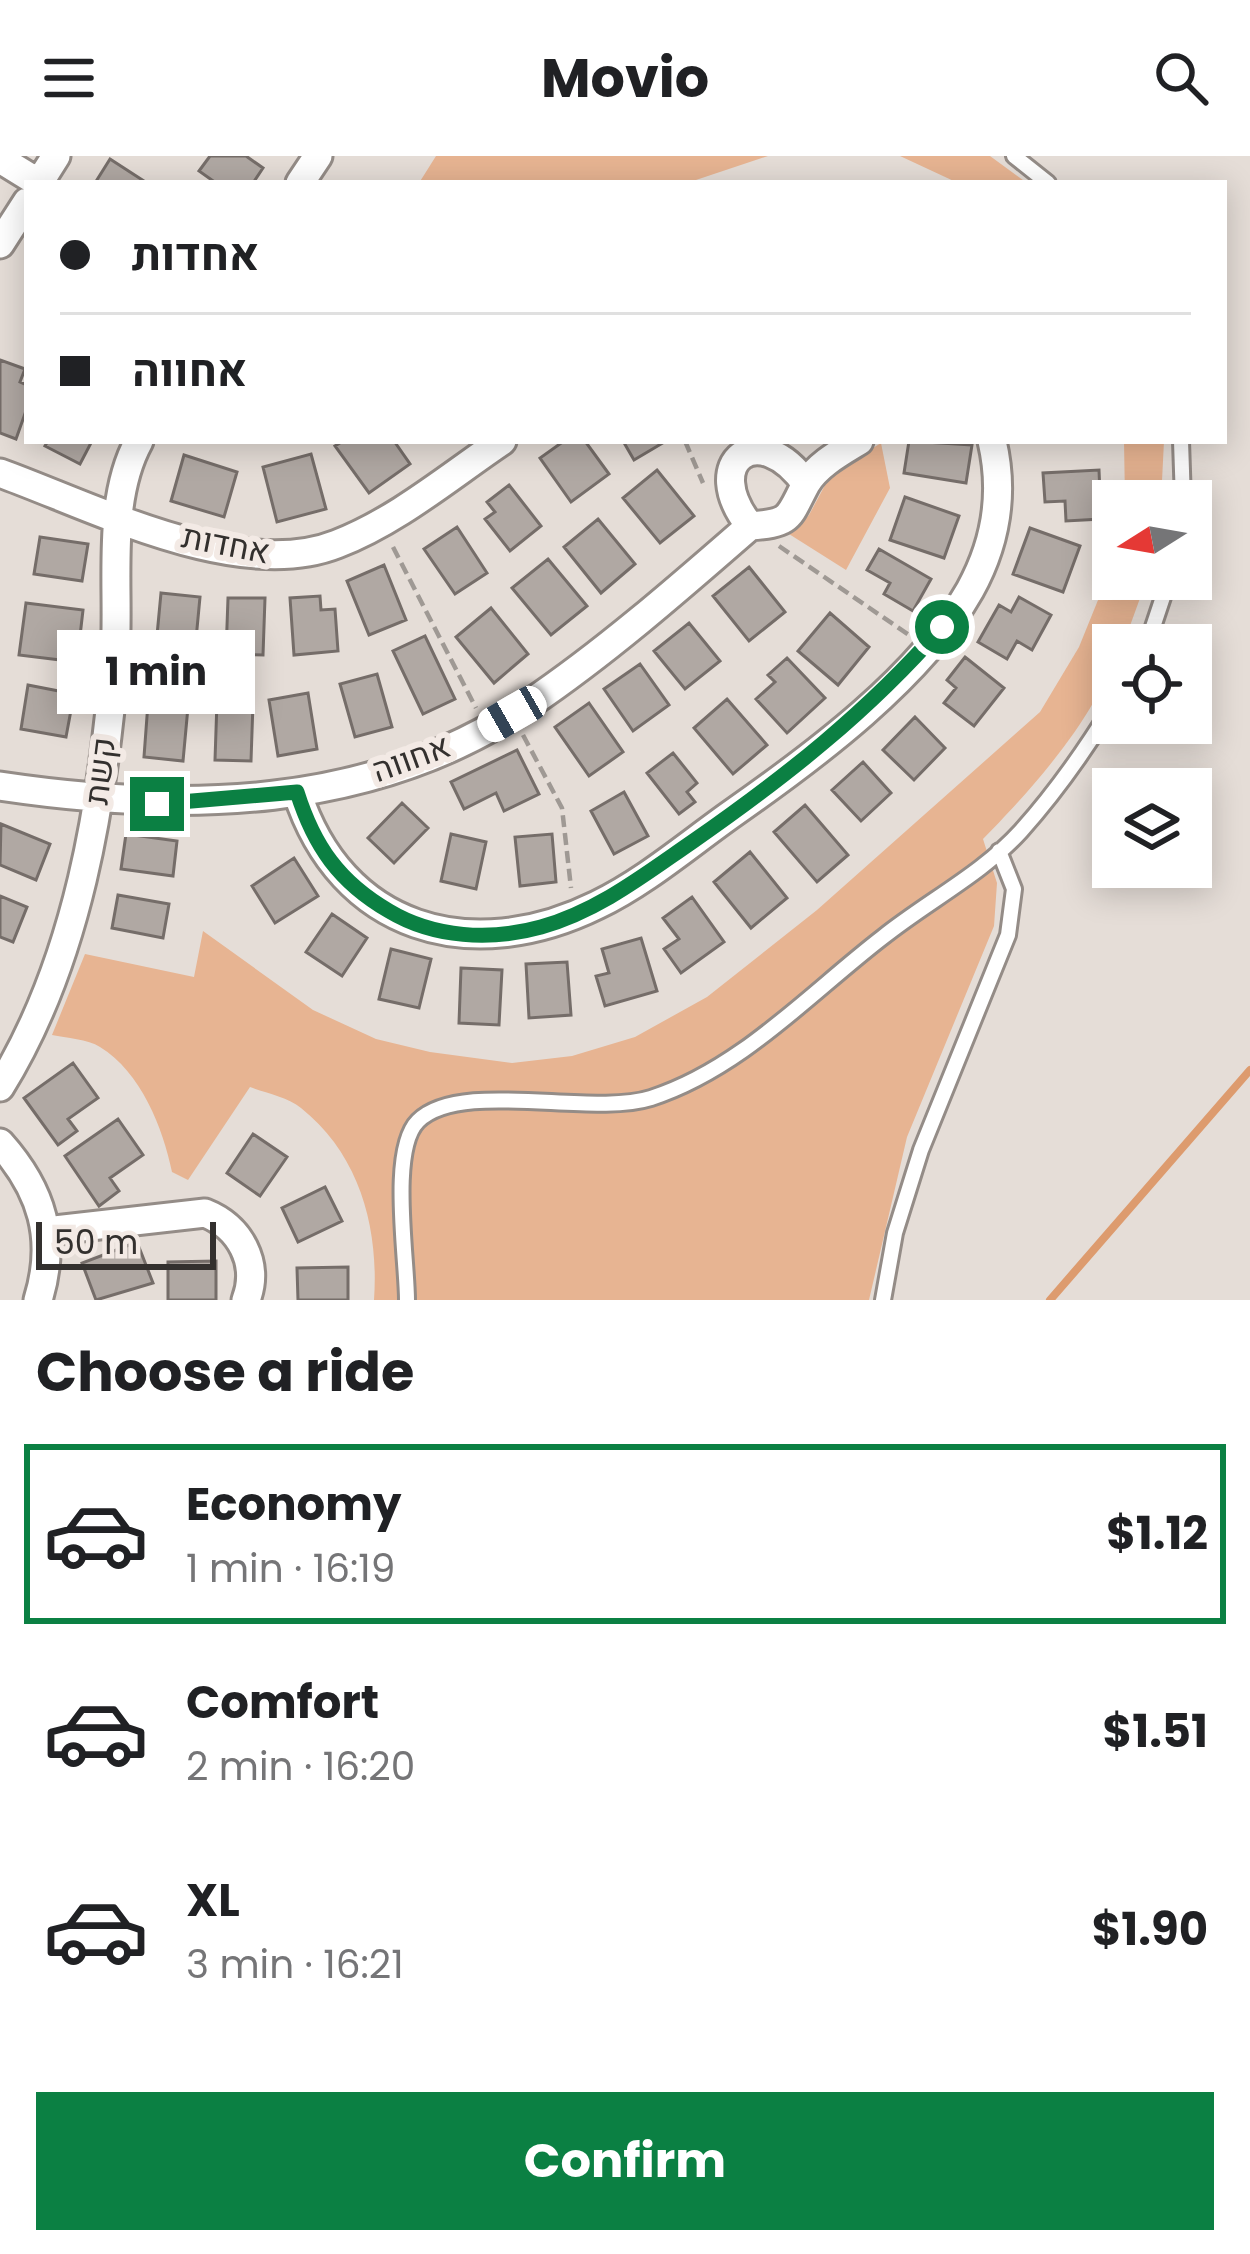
<!DOCTYPE html>
<meta charset="utf-8">
<style>
:root{--surface:#fff;--page:#f2f2f2;--text:#202124;--muted:#757577;--line:#e0e0e0;--accent:#0b8043}
body{margin:0;font-family:Poppins,Heebo,sans-serif;background:var(--page);color:var(--text);height:100vh;display:flex;flex-direction:column;font-size:45px;white-space:nowrap}
*{box-sizing:border-box;margin:0}
p{font-size:39px;color:var(--muted)}
.icon{flex:none;width:66px;height:66px;fill:none;stroke:currentColor;stroke-width:2;stroke-linecap:round;stroke-linejoin:round}
.map{position:relative;height:1144px;overflow:hidden}
.sheet{display:flex;flex-direction:column;background:var(--surface);flex:1}
.sheet>*{flex:none}
.hud{position:absolute;left:24px;top:24px;width:1203px;height:264px;border-radius:0px;box-shadow:0 6px 30px #0003;display:grid;align-content:center;height:264px;padding:0 36px;background:var(--surface)}
.needle{width:78px;rotate:259deg}
.fabs{position:absolute;left:1092px;top:324px;display:grid;gap:24px}
.fabs a{display:grid;place-items:center;width:120px;height:120px;border-radius:0px;background:var(--surface);box-shadow:0 6px 30px #0003;font-size:60px}
.scale{position:absolute;left:36px;bottom:30px;width:180px;box-sizing:border-box;padding-left:12px;border:6px solid #33302e;border-top:0;font-size:33px;line-height:42px;white-space:nowrap;color:#33302e;-webkit-text-stroke:9px #f3eae5;paint-order:stroke}
.end{position:absolute;width:54px;height:54px;margin:-27px;border:15px solid #0b8043;background:#fff;box-shadow:0 0 0 6px #fff}
.from{border-radius:50%}
.bubble{position:absolute;height:84px;border-radius:0px;background:var(--surface);box-shadow:0 6px 30px #0003;font-size:39px;font-weight:700;line-height:84px;text-align:center}
.car{position:absolute;width:36px;height:72px;margin:-36px -18px;border-radius:15px;box-shadow:0 0 9px 3px #0007;background:linear-gradient(#fff 24%,#345 0 40%,#fff 0 76%,#345 0 86%,#fff 0)}
.hud b{display:flex;align-items:center;gap:42px;height:114px;font-size:45px}
.hud b+b{border-top:3px solid var(--line)}
.hud i{width:30px;height:30px;background:var(--text)}
ul{padding:0;list-style:none}
li{display:flex;align-items:center;gap:36px;height:180px;margin:0 24px 18px;padding:0 12px;border:6px solid transparent;border-radius:0px}
li div{flex:1}
li b{display:block;font-size:45px}
li em{font-style:normal;font-weight:700}
li.on{border-color:var(--accent)}
li>.icon{width:108px;height:108px;stroke-width:1.5}
h2{padding:0 36px;font-size:54px;line-height:144px}
.primary-button{display:flex;gap:24px;margin-top:auto;padding:24px 36px}
.primary-button a{flex:1;height:138px;border-radius:0px;background:var(--accent);color:#fff;font-size:48px;font-weight:700;line-height:138px;text-align:center}
header{display:flex;justify-content:space-between;align-items:center;height:156px;padding:0 36px;background:var(--surface);font-size:54px;font-weight:700}
.map>svg:first-child{display:block}
.green{fill:#e7b492}
.lines{fill:none;stroke-linecap:round;stroke-linejoin:round}
.stream{stroke:#dd9b6e;stroke-width:8}
.building{fill:#b0a8a3;stroke:#756d69;stroke-width:3}
.service-casing{stroke:#948c87;stroke-width:20}
.minor-casing{stroke:#948c87;stroke-width:33}
.path{stroke:#9f9994;stroke-width:4.5;stroke-dasharray:12 6;stroke-linecap:butt}
.service{stroke:#fff;stroke-width:14}
.minor{stroke:#fff;stroke-width:27}
.route{stroke:#0b8043;stroke-width:15}
.labels{text-anchor:middle;dominant-baseline:central;stroke-width:12;stroke-linejoin:round;paint-order:stroke}
.street-label{font-size:33px;fill:#33302e;stroke:#f3eae5}
</style>
<header><svg class="icon" aria-label="menu" viewBox="0 0 24 24"><path d="M4 6h16M4 12h16M4 18h16"/></svg>Movio<svg class="icon" aria-label="search" viewBox="0 0 24 24"><circle cx="10" cy="10" r="6"/><path d="M15 15l6 6"/></svg></header>
<div class="map">
<svg width="1250" height="1144" viewBox="0 0 1250 1144">
<rect width="100%" height="100%" fill="#e5ddd7"/>
<path class="green" d="M436 0H768L687 27H419Z
M900 0H990L1027 27H958Z
M1124 285H1164L1161 345H1125Z
M881 287 890 332 846 414 789 378 809 359 831 318Z
M1113 407V423H1147L1123 489H1113C1113 545 1023 643 983 683L997 727 994 770 907 981 869 1144H374C379 1072 360 999 301 952 288 941 265 937 250 931L188 1024 172 1016C163 972 141 916 100 891 88 883 66 882 52 879L85 798 194 821 203 775 313 854 376 883 430 896 512 907 572 900 635 881 707 841 817 754 1040 556 1079 491Z"/>
<g class="lines">
<path class="stream" d="M1050 1144 1250 914"/>
</g>
<path class="building" d="M210 0H246L263 12 253 27H216L199 15Z
M110 3 147 27H95Z
M0 204 25 213 20 226 27 229V252L16 283 0 277Z
M48 285H92L80 308 45 290Z
M343 285H394L410 308 369 337 335 290Z
M564 285H585L609 318 571 346 540 302Z
M623 285H666L634 304Z
M909 285 972 289 966 327 904 317Z
M311 298 326 353 277 366 263 311Z
M184 299 237 316 224 361 171 345Z
M657 314 694 360 660 387 623 342Z
M1099 314 1101 363 1066 365 1065 345 1045 346 1043 317Z
M509 329 541 370 510 395 485 363 495 356 487 346Z
M905 341 959 360 944 402 890 384Z
M598 363 635 408 601 437 564 391Z
M457 371 487 417 455 438 424 393Z
M1030 372 1080 390 1063 436 1013 418Z
M40 381 88 388 82 425 34 418Z
M879 393 931 423 913 455 884 438 890 427 867 414Z
M548 403 587 450 551 479 512 432Z
M384 409 406 464 369 479 347 425Z
M749 411 785 456 749 485 713 440Z
M161 437 200 441 195 494 156 490Z
M320 440 321 454 335 453 338 495 294 499 290 442Z
M1019 441 1051 459 1032 494 1017 485 1007 503 978 486 999 449 1011 456Z
M228 442H265L263 499 226 498Z
M26 447 83 454 77 506 19 499Z
M491 452 528 498 494 527 456 481Z
M830 457 869 491 838 529 798 495Z
M689 467 720 505 685 533 654 495Z
M425 480 455 543 423 558 393 495Z
M965 501 1004 532 974 570 944 547 956 532 947 524Z
M787 502 825 542 787 577 756 543 775 526 768 519Z
M640 508 669 549 633 575 604 533Z
M377 518 392 571 355 581 340 528Z
M28 529 74 538 66 581 21 573Z
M308 537 317 593 278 600 269 544Z
M727 543 767 589 733 618 694 572Z
M217 545 253 547 251 605 215 604Z
M148 547 188 551 183 605 144 601Z
M589 547 623 596 589 620 555 571Z
M915 561 945 592 914 624 883 594Z
M517 594 539 638 504 655 496 637 464 653 451 626Z
M673 597 697 627 687 636 695 646 679 658 647 617Z
M863 606 891 637 861 665 832 634Z
M624 636 648 680 614 698 591 655Z
M402 647 428 672 394 707 368 682Z
M805 649 848 699 817 726 774 676Z
M1 668 50 688 36 724 0 709Z
M126 678 177 685 173 720 121 713Z
M451 678 486 686 476 733 441 725Z
M552 678 556 726 520 730 515 681Z
M750 696 787 742 751 772 714 726Z
M294 702 318 740 275 767 252 730Z
M118 739 169 748 163 782 112 772Z
M0 740 27 751 13 786 0 781Z
M692 741 724 786 681 817 664 793 679 783 663 762Z
M332 758 367 782 342 820 306 796Z
M641 782 657 835 605 850 596 820 609 817 602 793Z
M391 793 431 803 419 852 379 843Z
M567 806 571 859 529 862 526 808Z
M461 812 502 814 499 869 459 867Z
M73 907 98 942 68 963 77 975 58 989 24 942Z
M118 963 143 999 110 1022 119 1035 99 1050 65 1000Z
M253 978 287 1001 260 1040 227 1017Z
M325 1031 342 1065 298 1086 282 1052Z
M137 1086 153 1127 96 1144 82 1107Z
M216 1105V1144H168V1106Z
M348 1111V1144H298L297 1112Z"/>
<g class="lines">
<defs>
<path id="service" d="M1014 0 1048 27
M1181 285 1183 345
M1147 489 1169 423
M407 1144C407 1102 389 994 418 965 460 923 591 961 651 942 741 913 810 837 883 781 928 745 982 718 1021 675 1055 637 1086 593 1113 549
M883 1144 895 1077 921 994 1008 779 1014 733 999 695"/>
<path id="minor" d="M0 3 39 27 56 0
M300 27 318 0
M0 88 27 46
M0 317C94 351 239 427 337 388 397 365 450 320 502 285
M750 370C699 306 759 261 806 328
M0 630C180 657 372 655 529 548 606 496 680 431 750 370 793 367 788 361 806 328 817 309 841 296 859 285
M297 636C341 774 471 811 597 749 645 726 689 688 733 657 813 601 921 521 970 434 996 387 1004 336 992 285
M0 931C78 805 103 647 115 501 120 433 105 347 139 285
M0 987C42 1034 57 1083 38 1144
M46 1075 205 1057C240 1071 260 1107 246 1144"/>
</defs>
<use href="#service" class="service-casing"/>
<use href="#minor" class="minor-casing"/>
<path class="path" d="M685 285 703 327
M779 390 909 479
M393 391 476 552
M523 579 562 652 571 732"/>
<use href="#service" class="service"/>
<use href="#minor" class="minor"/>
</g>
<g class="lines">
<path class="route" d="M157 648 297 636C314 690 339 726 389 755 434 782 491 785 541 771 598 755 644 719 692 686 784 622 868 556 942 471"/>
</g>
<g class="labels">
<g class="street-label">
<text transform="translate(226 388) rotate(11)">אחדות</text>
<text transform="translate(411 602) rotate(-20)">אחווה</text>
<text transform="translate(100 615) rotate(-83)">קשת</text>
</g>
</g>
</svg>
<div class="fabs">
<a><svg class="needle" viewBox="-14 -14 28 28"><path d="M0-13l5 13h-10z" fill="#e53935"/><path d="M0 13l5-13h-10z" fill="#757577"/></svg></a>
<a><svg class="icon" aria-label="locate" viewBox="0 0 24 24"><circle cx="12" cy="12" r="6"/><path d="M12 2v4M12 18v4M2 12h4M18 12h4"/></svg></a>
<a><svg class="icon" aria-label="layers" viewBox="0 0 24 24"><path d="M12 4l9 5-9 5-9-5zM3 14l9 5 9-5"/></svg></a>
</div>
<div class="scale">50 m</div>
<i class="end from" style="left:942px;top:471px"></i>
<i class="end" style="left:157px;top:648px"></i>
<div class="bubble" style="left:57px;top:474px;width:198px">1 min</div>
<i class="car" style="left:512px;top:558px;rotate:240deg"></i>
<div class="hud">
<b><i class="from"></i>אחדות</b>
<b><i></i>אחווה</b>
</div>
</div>
<section class="sheet">
<h2>Choose a ride</h2>
<ul>
<li class="on"><svg class="icon" aria-label="car" viewBox="0 0 24 24"><path d="M5 17H2v-5l4-1 3-4h7l3 4 3 1v5h-3M9 17h6M6 11h13"/><circle cx="7" cy="17" r="2"/><circle cx="17" cy="17" r="2"/></svg><div><b>Economy</b><p>1 min · 16:19</p></div><em>$1.12</em></li>
<li><svg class="icon" aria-label="car" viewBox="0 0 24 24"><path d="M5 17H2v-5l4-1 3-4h7l3 4 3 1v5h-3M9 17h6M6 11h13"/><circle cx="7" cy="17" r="2"/><circle cx="17" cy="17" r="2"/></svg><div><b>Comfort</b><p>2 min · 16:20</p></div><em>$1.51</em></li>
<li><svg class="icon" aria-label="car" viewBox="0 0 24 24"><path d="M5 17H2v-5l4-1 3-4h7l3 4 3 1v5h-3M9 17h6M6 11h13"/><circle cx="7" cy="17" r="2"/><circle cx="17" cy="17" r="2"/></svg><div><b>XL</b><p>3 min · 16:21</p></div><em>$1.90</em></li>
</ul>
<div class="primary-button"><a>Confirm</a></div>
</section>
